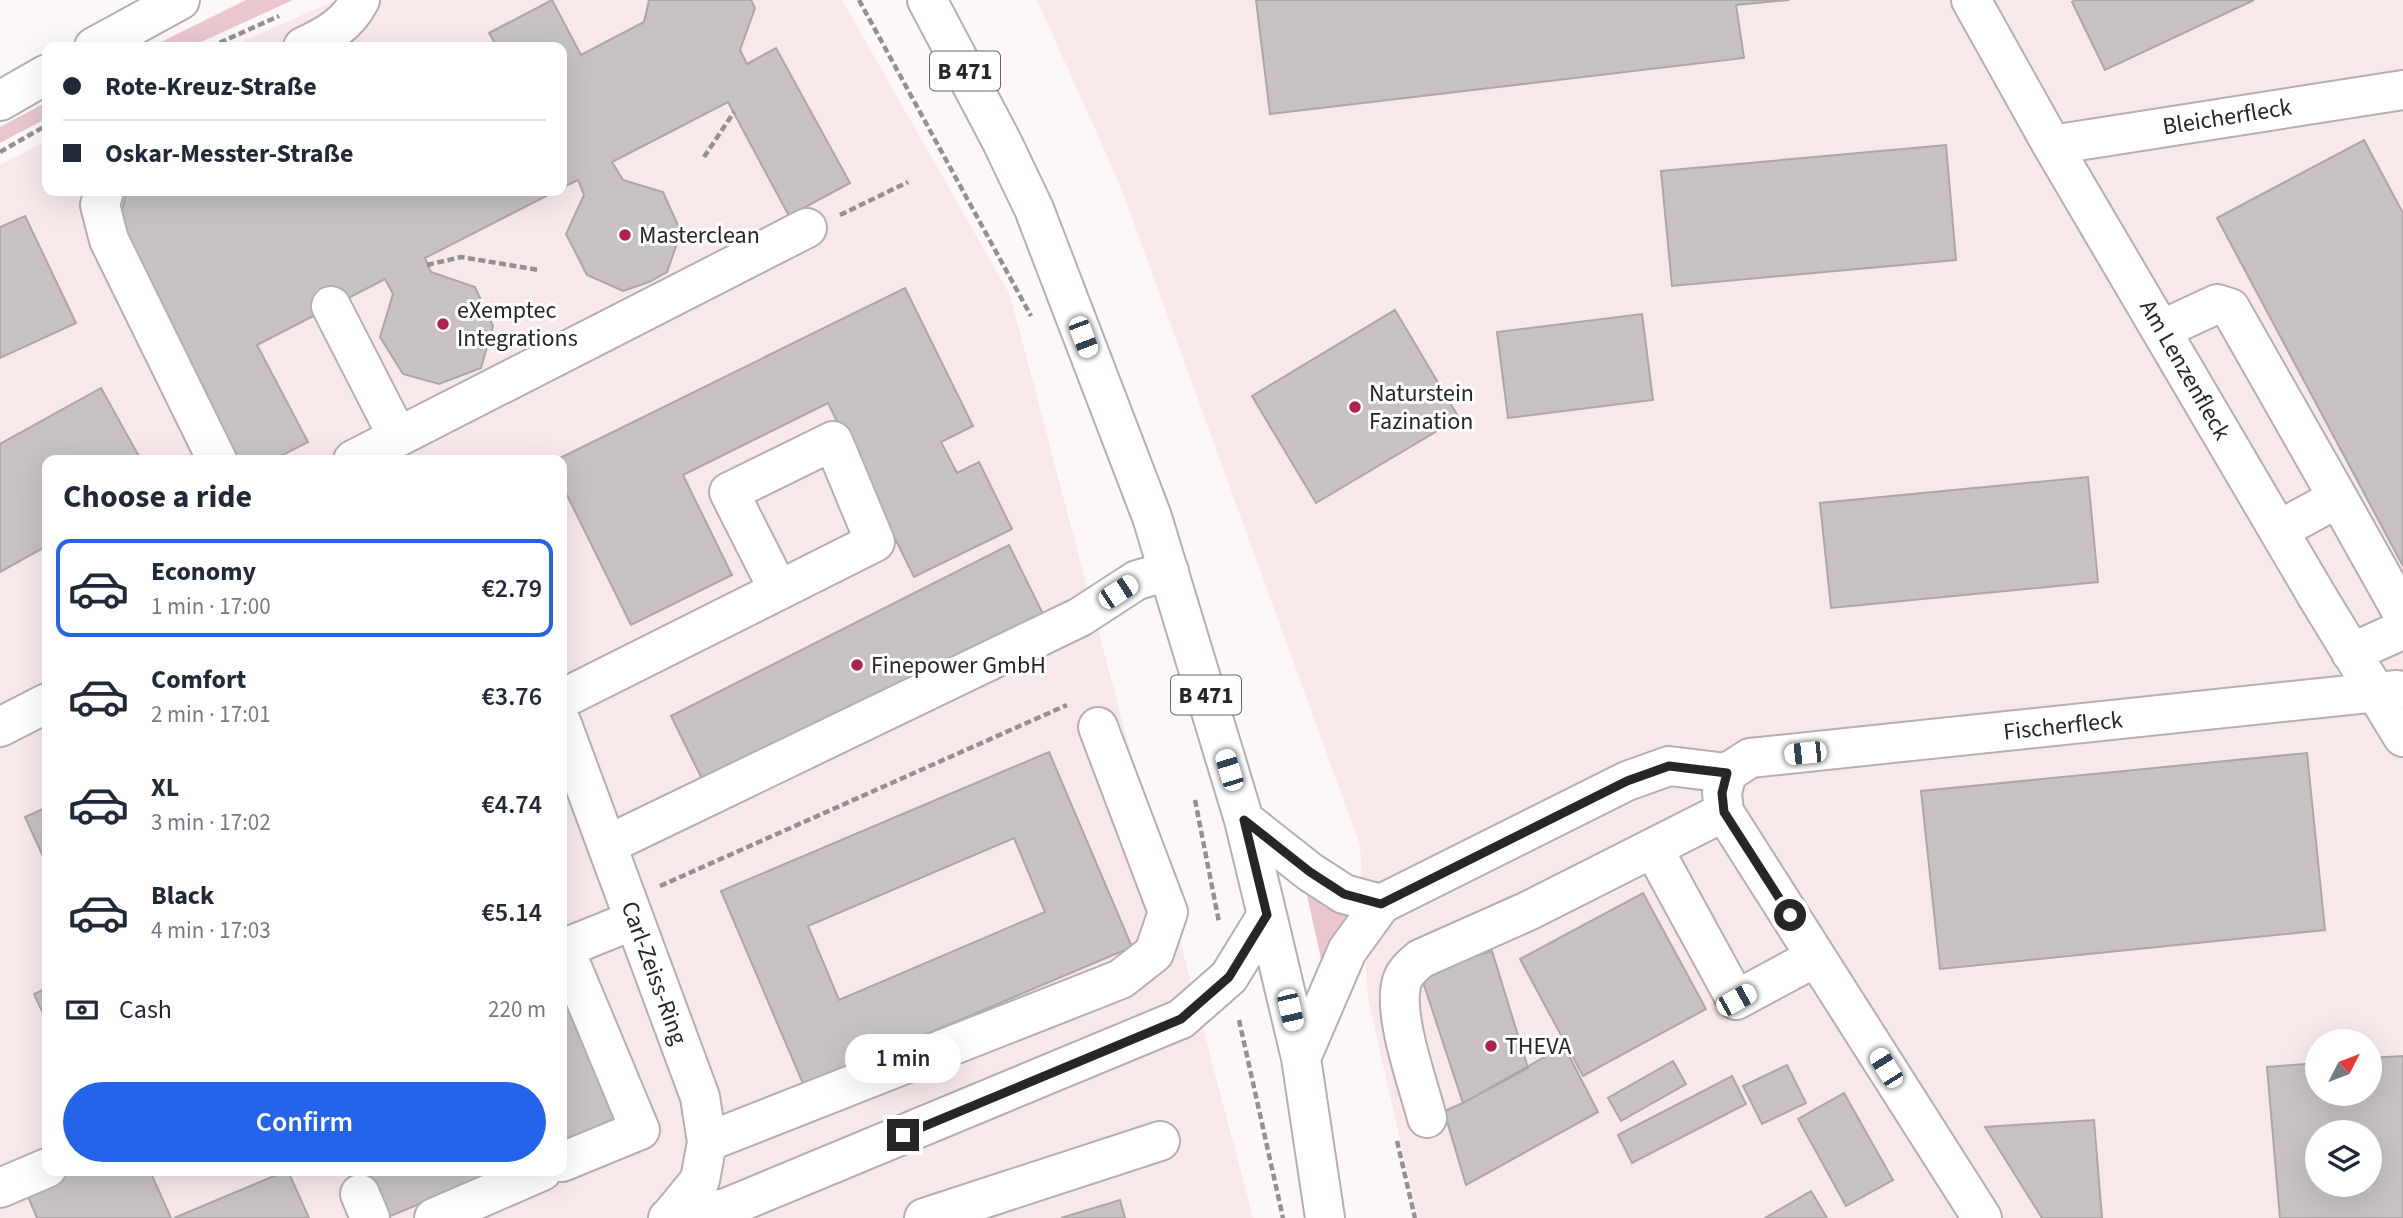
<!DOCTYPE html>
<meta charset="utf-8">
<style>
:root{--surface:#fff;--page:#f6f6f7;--text:#1f2937;--muted:#747a83;--line:#e0e1e3;--accent:#2563eb}
body{margin:0;font-family:"Source Sans 3",sans-serif;background:var(--page);color:var(--text);height:100vh;display:flex;flex-direction:column;font-size:26px;white-space:nowrap}
*{box-sizing:border-box;margin:0}
p{font-size:23px;color:var(--muted)}
.icon{flex:none;width:38px;height:38px;fill:none;stroke:currentColor;stroke-width:2;stroke-linecap:round;stroke-linejoin:round}
.map{position:relative;flex:1;overflow:hidden}
.side{position:absolute;left:42px;top:455px;width:525px;height:721px;display:flex;flex-direction:column;background:var(--surface);border-radius:14px;box-shadow:0 7px 28px #0002}
.side>*{flex:none}
.hud{position:absolute;left:42px;top:42px;width:525px;height:154px;border-radius:14px;box-shadow:0 7px 28px #0002;display:grid;align-content:center;height:154px;padding:0 21px;background:var(--surface)}
.needle{width:46px;rotate:48deg}
.tools{position:absolute;left:2305px;top:1029px;display:grid;gap:14px}
.tools a{display:grid;place-items:center;width:77px;height:77px;border-radius:50%;background:var(--surface);box-shadow:0 7px 28px #0002;font-size:35px}
.end{position:absolute;width:32px;height:32px;margin:-16px;border:9px solid #272525;background:#fff;box-shadow:0 0 0 4px #fff}
.from{border-radius:50%}
.bubble{position:absolute;height:49px;border-radius:24px;background:var(--surface);box-shadow:0 7px 28px #0002;font-size:23px;font-weight:600;line-height:49px;text-align:center}
.car{position:absolute;width:21px;height:42px;margin:-21px -10px;border-radius:9px;box-shadow:0 0 5px 2px #0007;background:linear-gradient(#fff 24%,#345 0 40%,#fff 0 76%,#345 0 86%,#fff 0)}
.hud b{display:flex;align-items:center;gap:24px;height:66px;font-size:26px}
.hud b+b{border-top:2px solid var(--line)}
.hud i{width:18px;height:18px;background:var(--text)}
ul{padding:0;list-style:none}
li{display:flex;align-items:center;gap:21px;height:98px;margin:0 14px 10px;padding:0 7px;border:4px solid transparent;border-radius:14px}
li div{flex:1}
li b{display:block;font-size:26px}
li em{font-style:normal;font-weight:600}
li.on{border-color:var(--accent)}
li>.icon{width:63px;height:63px;stroke-width:1.5}
h2{padding:0 21px;font-size:32px;line-height:84px}
.pay{display:flex;align-items:center;gap:18px;height:77px;padding:0 21px;font-size:26px}
.pay p{margin-inline-start:auto}
.cta{display:flex;gap:14px;margin-top:auto;padding:14px 21px}
.cta a{flex:1;height:80px;border-radius:42px;background:var(--accent);color:#fff;font-size:28px;font-weight:600;line-height:80px;text-align:center}
.map>svg:first-child{display:block}
.built{fill:#f8e8ea;fill-rule:evenodd}
.green{fill:#e9c7cc}
.building{fill:#c7c1c2;stroke:#aca6a7;stroke-width:2;fill-rule:evenodd}
.lines{fill:none;stroke-linecap:round;stroke-linejoin:round}
.minor-casing{stroke:#b5afb0;stroke-width:42}
.major-casing{stroke:#b5afb0;stroke-width:42}
.highway-casing{stroke:#b5afb0;stroke-width:42}
.path{stroke:#949091;stroke-width:4.5;stroke-dasharray:7 3.5;stroke-linecap:butt}
.minor{stroke:#fff;stroke-width:38}
.major{stroke:#fff;stroke-width:38}
.highway{stroke:#fff;stroke-width:38}
.route{stroke:#272525;stroke-width:9}
.poi-dot{fill:#b02051;stroke:#fff;stroke-width:2.5}
.labels{text-anchor:middle;dominant-baseline:central;stroke-width:6;stroke-linejoin:round;paint-order:stroke}
.shield{fill:#fff;stroke:#686666;stroke-width:2}
.shield-label{font-size:23px;font-weight:bold;fill:#272525}
.street-label{font-size:24px;fill:#272525;stroke:#fff}
.poi-label{font-size:24px;fill:#272525;stroke:#fff;text-anchor:start}
</style>
<div class="map">
<svg width="2403" height="1218" viewBox="0 0 2403 1218">
<rect width="100%" height="100%" fill="#fdf7f8"/>
<path class="built" d="M336 0H842L1010 295 1253 1218H0V165L47 141V191H562V47H230ZM47 460H562V1171H47Z
M1037 0H2403V1218H1418L1368 999 1360 845 1120 185ZM2317 1041H2370V1094H2317ZM2317 1132H2370V1185H2317Z"/>
<path class="green" d="M246 0H293L190 47H151Z
M47 102V118L0 143V127Z
M1307 895 1325 907 1352 916 1325 977Z"/>
<path class="building" d="M552 0 581 55 644 22 649 0H751L755 8 740 50 747 64 776 48 850 183 789 216 728 102 612 162 623 180 663 192 681 232 667 272 649 282 623 291 587 275 566 234 584 195 578 180 562 188V47H497L489 33Z
M1256 0H1789L1736 5 1744 58 1270 114Z
M2075 0H2254L2105 70 2072 2Z
M2364 140 2403 213V566L2217 218Z
M1946 145 1956 260 1672 286 1661 171Z
M127 191H556L425 258 431 272 475 287 493 326 481 368 439 384 403 374 380 337 393 294 385 279 257 345 308 442 273 460H234L119 222Z
M25 216 76 323 0 358V227Z
M905 288 973 426 941 442 957 473 979 462 1012 529 914 577 828 403 683 475 732 575 631 625 562 485V460H556Z
M1395 310 1459 418 1316 503 1252 396Z
M1642 314 1653 400 1508 418 1497 332Z
M101 388 141 460H47V546L0 572V444Z
M2088 477 2098 582 1831 608 1820 503Z
M1009 545 1043 614 705 785 671 716Z
M1049 752 1132 947 804 1086 721 891ZM1014 838 1045 912 839 1000 808 926Z
M2307 753 2325 930 1940 969 1921 791Z
M47 807V865L25 817Z
M1643 893 1706 1009 1583 1076 1520 959Z
M1492 951 1528 1068 1463 1103 1420 973Z
M47 988V1022L34 994Z
M562 988 618 1121 562 1145Z
M1564 1046 1598 1112 1466 1185 1444 1111 1463 1103Z
M2403 1056V1218H2280L2267 1067 2317 1063V1094H2370V1058ZM2317 1132H2370V1185H2317Z
M1673 1061 1686 1084 1621 1121 1608 1098Z
M1787 1065 1806 1103 1762 1124 1743 1086Z
M1732 1076 1746 1104 1632 1163 1618 1135Z
M1844 1093 1893 1180 1846 1206 1798 1119Z
M2094 1120 2102 1218H2042L1985 1127Z
M63 1171H150L171 1218H37L24 1187Z
M286 1171H288L309 1218H174Z
M369 1171H499L388 1217Z
M1811 1191 1827 1218H1765Z
M1120 1200 1125 1218H1061Z"/>
<g class="lines">
<defs>
<path id="minor" d="M1971 0 2052 145 2317 596 2403 737
M303 47C328 35 347 25 360 0
M2052 145 2403 90
M104 191 100 205 109 240 217 460
M331 306 398 437
M2161 330 2217 304 2230 308 2338 498 2279 530
M353 460 807 228
M2338 498 2403 614
M2351 653 2393 634 2401 627 2403 615
M562 699 875 542 833 441 729 492 778 589
M562 724 700 1097 707 1142 700 1180 669 1218
M0 727 47 703
M1727 773 1750 758 2397 690
M1727 773 1722 793 1724 812 1982 1218
M607 845 1080 617 1137 580 1169 571
M1653 848 1736 1000 1816 957
M1381 904 1627 781 1669 766 1727 773
M562 949 634 920
M1427 1118C1418 1083 1394 1019 1401 985 1403 973 1412 966 1420 959L1528 911 1724 812
M707 1142 1121 979 1154 953 1168 912 1098 727
M562 1162 640 1130 564 948
M0 1188 47 1168
M360 1194 370 1218
M434 1218 542 1171
M668 1218 726 1208 1181 1019
M924 1218 1160 1141"/>
<path id="major" d="M94 47 180 0
M0 101 47 74"/>
<path id="highway" d="M927 0 1002 142 1034 209 1152 517 1244 820 1267 915 1301 1058 1325 1218
M1244 820 1310 872 1344 894 1381 904 1347 951 1301 1058
M1181 1019 1229 977 1267 915"/>
</defs>
<use href="#minor" class="minor-casing"/>
<use href="#major" class="major-casing"/>
<use href="#highway" class="highway-casing"/>
<path class="path" d="M859 0 1031 316
M210 47 279 16
M0 152 47 125
M704 157 734 112
M840 215 908 182
M427 265 461 257 539 270
M1195 800 1219 922
M660 886 1067 705
M1239 1020 1283 1218
M1397 1141 1415 1218"/>
<use href="#minor" class="minor"/>
<use href="#major" class="major"/>
<use href="#highway" class="highway"/>
</g>
<g class="lines">
<path class="route" d="M903 1135 1181 1019 1229 977 1267 915 1244 820 1310 872 1344 894 1381 904 1627 781 1669 766 1727 773 1722 793 1724 812 1790 915"/>
</g>
<g class="poi-dot">
<circle cx="625" cy="235" r="7"/>
<circle cx="443" cy="324" r="7"/>
<circle cx="1355" cy="407" r="7"/>
<circle cx="857" cy="665" r="7"/>
<circle cx="1491" cy="1046" r="7"/>
</g>
<g class="labels">
<g class="shield">
<rect x="930" y="51.5" width="70" height="39" rx="5"/>
<rect x="1171" y="675.5" width="70" height="39" rx="5"/>
</g>
<g class="shield-label">
<text x="965" y="71">B 471</text>
<text x="1206" y="695">B 471</text>
</g>
<g class="street-label">
<text transform="translate(2227 117) rotate(-9)">Bleicherfleck</text>
<text transform="translate(2185 370) rotate(60)">Am Lenzenfleck</text>
<text transform="translate(2063 726) rotate(-6)">Fischerfleck</text>
<text transform="translate(654 973) rotate(70)">Carl-Zeiss-Ring</text>
</g>
<g class="poi-label">
<text x="639" y="235">Masterclean</text>
<text x="457" y="310">eXemptec<tspan x="457" dy="28">Integrations</tspan></text>
<text x="1369" y="393">Naturstein<tspan x="1369" dy="28">Fazination</tspan></text>
<text x="871" y="665">Finepower GmbH</text>
<text x="1505" y="1046">THEVA</text>
</g>
</g>
</svg>
<div class="tools">
<a><svg class="needle" viewBox="-14 -14 28 28"><path d="M0-13l5 13h-10z" fill="#e53935"/><path d="M0 13l5-13h-10z" fill="#747a83"/></svg></a>
<a><svg class="icon" aria-label="layers" viewBox="0 0 24 24"><path d="M12 4l9 5-9 5-9-5zM3 14l9 5 9-5"/></svg></a>
</div>
<i class="end from" style="left:1790px;top:915px"></i>
<i class="end" style="left:903px;top:1135px"></i>
<div class="bubble" style="left:845px;top:1034px;width:116px">1 min</div>
<i class="car" style="left:1083px;top:337px;rotate:159deg"></i>
<i class="car" style="left:1118px;top:592px;rotate:57deg"></i>
<i class="car" style="left:1805px;top:753px;rotate:264deg"></i>
<i class="car" style="left:1229px;top:770px;rotate:343deg"></i>
<i class="car" style="left:1736px;top:1000px;rotate:61deg"></i>
<i class="car" style="left:1290px;top:1010px;rotate:167deg"></i>
<i class="car" style="left:1886px;top:1068px;rotate:328deg"></i>
<div class="hud">
<b><i class="from"></i>Rote-Kreuz-Straße</b>
<b><i></i>Oskar-Messter-Straße</b>
</div>
<section class="side">
<h2>Choose a ride</h2>
<ul>
<li class="on"><svg class="icon" aria-label="car" viewBox="0 0 24 24"><path d="M5 17H2v-5l4-1 3-4h7l3 4 3 1v5h-3M9 17h6M6 11h13"/><circle cx="7" cy="17" r="2"/><circle cx="17" cy="17" r="2"/></svg><div><b>Economy</b><p>1 min · 17:00</p></div><em>€2.79</em></li>
<li><svg class="icon" aria-label="car" viewBox="0 0 24 24"><path d="M5 17H2v-5l4-1 3-4h7l3 4 3 1v5h-3M9 17h6M6 11h13"/><circle cx="7" cy="17" r="2"/><circle cx="17" cy="17" r="2"/></svg><div><b>Comfort</b><p>2 min · 17:01</p></div><em>€3.76</em></li>
<li><svg class="icon" aria-label="car" viewBox="0 0 24 24"><path d="M5 17H2v-5l4-1 3-4h7l3 4 3 1v5h-3M9 17h6M6 11h13"/><circle cx="7" cy="17" r="2"/><circle cx="17" cy="17" r="2"/></svg><div><b>XL</b><p>3 min · 17:02</p></div><em>€4.74</em></li>
<li><svg class="icon" aria-label="car" viewBox="0 0 24 24"><path d="M5 17H2v-5l4-1 3-4h7l3 4 3 1v5h-3M9 17h6M6 11h13"/><circle cx="7" cy="17" r="2"/><circle cx="17" cy="17" r="2"/></svg><div><b>Black</b><p>4 min · 17:03</p></div><em>€5.14</em></li>
</ul>
<div class="pay"><svg class="icon" aria-label="cash" viewBox="0 0 24 24"><path d="M3 7h18v10H3z"/><circle cx="12" cy="12" r="2"/></svg>Cash<p>220 m</p></div>
<div class="cta"><a>Confirm</a></div>
</section>
</div>
